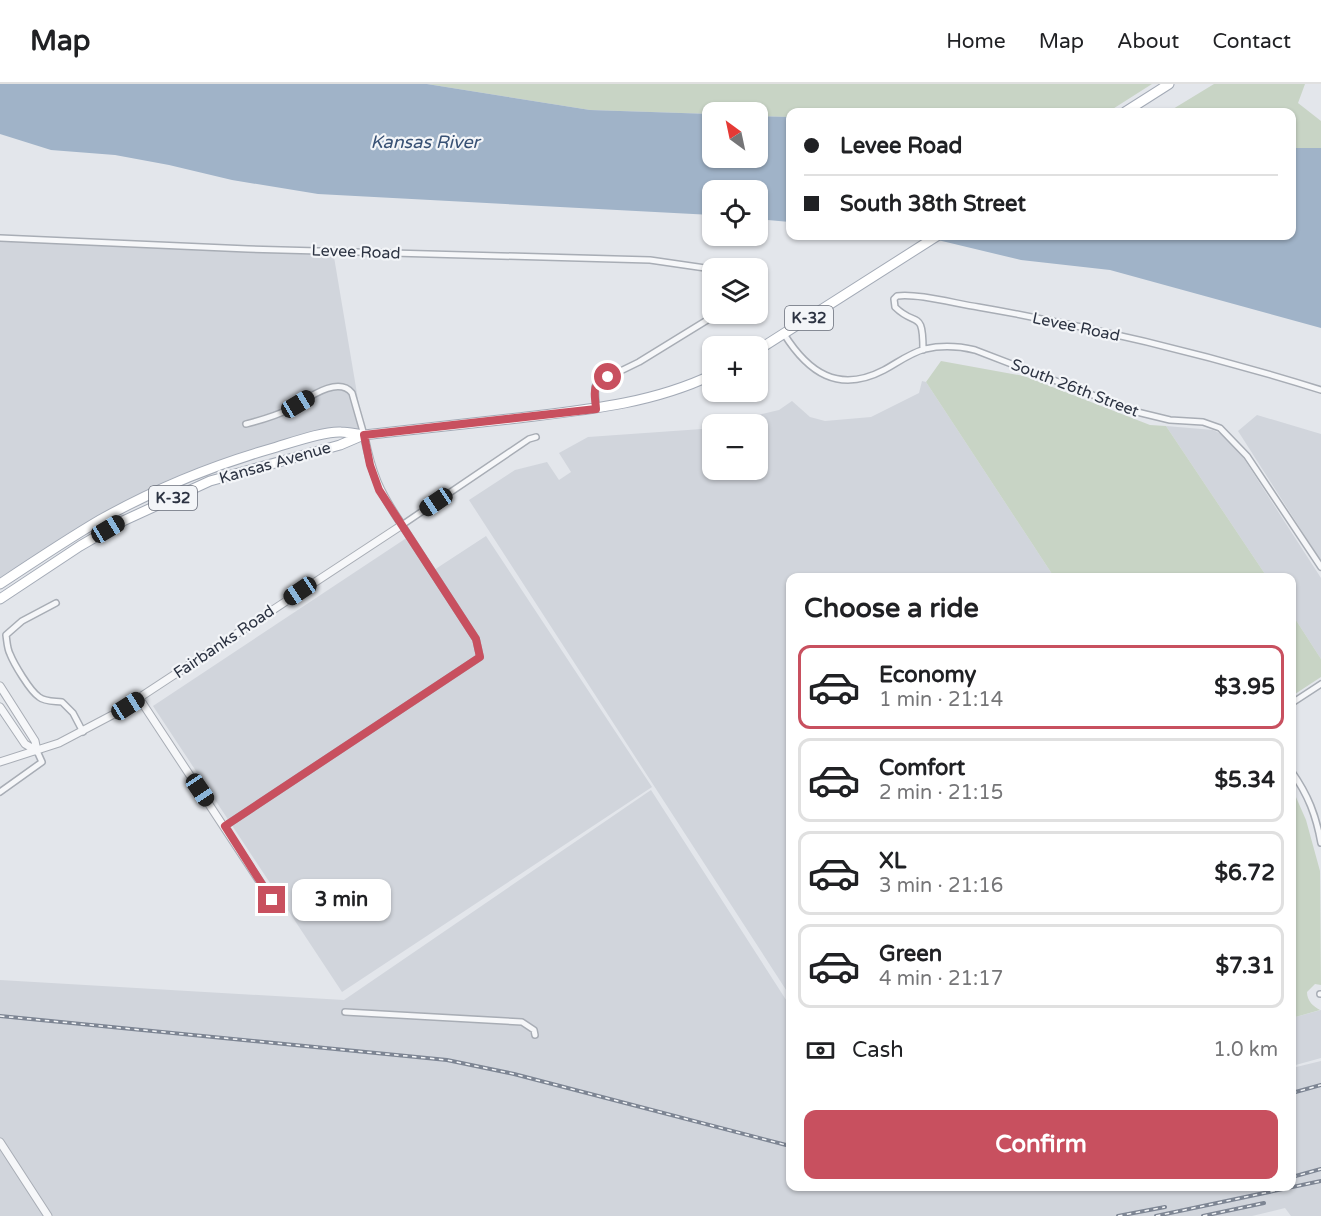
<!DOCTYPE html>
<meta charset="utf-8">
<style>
:root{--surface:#fff;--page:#f2f2f2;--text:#202124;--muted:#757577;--line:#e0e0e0;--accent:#c8505f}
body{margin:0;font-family:"Varela Round",sans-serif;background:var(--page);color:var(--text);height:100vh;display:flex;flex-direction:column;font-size:22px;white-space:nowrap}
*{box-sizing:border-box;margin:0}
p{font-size:20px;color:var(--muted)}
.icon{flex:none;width:33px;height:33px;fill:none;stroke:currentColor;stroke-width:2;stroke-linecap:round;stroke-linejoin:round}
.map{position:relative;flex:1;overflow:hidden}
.panel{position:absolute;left:786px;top:489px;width:510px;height:618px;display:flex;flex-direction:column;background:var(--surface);border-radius:12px;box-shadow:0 2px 4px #0004}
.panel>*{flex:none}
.hud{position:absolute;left:786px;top:24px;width:510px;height:132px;border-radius:12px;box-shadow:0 2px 4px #0004;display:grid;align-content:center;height:132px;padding:0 18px;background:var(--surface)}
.needle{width:39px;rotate:327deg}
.fabs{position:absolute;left:702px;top:18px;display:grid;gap:12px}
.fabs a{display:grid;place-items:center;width:66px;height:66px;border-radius:12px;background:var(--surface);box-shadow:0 2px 4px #0004;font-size:30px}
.end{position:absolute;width:27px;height:27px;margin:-14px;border:8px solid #c8505f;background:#fff;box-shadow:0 0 0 3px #fff}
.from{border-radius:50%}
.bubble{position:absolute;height:42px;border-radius:12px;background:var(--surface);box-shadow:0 2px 4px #0004;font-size:20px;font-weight:800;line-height:42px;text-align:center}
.car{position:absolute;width:18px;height:36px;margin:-18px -9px;border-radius:8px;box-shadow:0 0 4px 2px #0007;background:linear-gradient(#222 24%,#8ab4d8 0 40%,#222 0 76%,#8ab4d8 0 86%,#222 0)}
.hud b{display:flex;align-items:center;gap:21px;height:57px;font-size:22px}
.hud b+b{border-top:2px solid var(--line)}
.hud i{width:15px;height:15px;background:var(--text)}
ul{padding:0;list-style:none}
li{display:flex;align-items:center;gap:18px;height:84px;margin:0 12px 9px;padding:0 6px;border:3px solid var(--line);border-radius:12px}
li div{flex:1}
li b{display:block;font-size:22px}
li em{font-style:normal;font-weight:800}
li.active{border-color:var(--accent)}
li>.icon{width:54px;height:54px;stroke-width:1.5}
h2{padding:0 18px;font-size:27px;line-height:72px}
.pay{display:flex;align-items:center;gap:15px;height:66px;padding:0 18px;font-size:22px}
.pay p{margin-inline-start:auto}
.primary-button{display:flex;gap:12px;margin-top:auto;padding:12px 18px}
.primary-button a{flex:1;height:69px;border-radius:12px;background:var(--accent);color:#fff;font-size:24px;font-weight:800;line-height:69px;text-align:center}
header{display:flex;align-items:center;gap:36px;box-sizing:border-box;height:84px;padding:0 30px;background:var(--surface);border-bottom:2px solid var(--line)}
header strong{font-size:28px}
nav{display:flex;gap:33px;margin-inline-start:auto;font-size:21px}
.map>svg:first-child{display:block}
.built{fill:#d1d5dc}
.green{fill:#c8d4c5}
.water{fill:#a0b3c8}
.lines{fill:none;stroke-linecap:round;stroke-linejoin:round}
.minor-casing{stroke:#a8adb5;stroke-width:8}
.tertiary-casing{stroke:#a8adb5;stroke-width:9}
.primary-casing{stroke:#a3aab6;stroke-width:11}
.minor{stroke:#f6f7f9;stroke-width:5}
.tertiary{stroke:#f6f7f9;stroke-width:7}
.primary{stroke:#fff;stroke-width:9}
.rail-casing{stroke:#7d8593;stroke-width:4}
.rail{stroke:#f3f5f8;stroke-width:1.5;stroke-dasharray:4.5;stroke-linecap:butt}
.route{stroke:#c8505f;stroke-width:8}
.labels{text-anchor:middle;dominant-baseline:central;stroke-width:4.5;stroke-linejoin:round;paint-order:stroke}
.shield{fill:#f3f5f8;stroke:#686d79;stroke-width:1.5}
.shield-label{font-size:15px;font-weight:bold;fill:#2c3342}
.street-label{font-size:16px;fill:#2c3342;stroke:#f3f5f8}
.water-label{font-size:18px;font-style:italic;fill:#385174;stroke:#f3f5f8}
</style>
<header>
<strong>Map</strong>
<nav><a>Home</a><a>Map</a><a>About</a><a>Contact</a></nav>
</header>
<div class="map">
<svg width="1321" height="1132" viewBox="0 0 1321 1132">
<rect width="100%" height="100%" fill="#e3e6eb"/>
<path class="built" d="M0 156 333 167 364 351 339 348 297 357 143 414 0 500Z
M922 297 926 298 1054 493 790 494V912L469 416 515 386 547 378 559 396 571 388 559 369 588 353 702 345 712 342V386H758V340H719L779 326 792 317 810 333 825 337 871 333 919 309Z
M1257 331 1321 350V477L1238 347Z
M1166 342 1213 346 1227 353 1237 364 1321 494V575L1292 530V494L1267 493Z
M411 451 434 486 486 452 652 703 342 908 153 622Z
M651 706 790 922V1102H1292V984L1321 977V1132H1291L1285 1124 1252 1132H0V896L344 916Z
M1321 926V974L1292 982V934Z"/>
<path class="green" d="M427 0H1152L1108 28H790V33L758 32V28H712V30L590 26Z
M1214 0H1305L1298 19 1321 37V64H1292V28H1168Z
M941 277 1024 292 1150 341 1166 342 1267 493H1054L926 298Z
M1292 530 1321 575V593L1292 612Z
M1292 704 1306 736 1320 787 1321 901 1315 900 1307 908C1307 917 1313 922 1320 926L1292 934Z"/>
<path class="water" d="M0 0H427L590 26 712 30V74H758V32L790 33V138L758 135V106H712V131L318 110 232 96 169 81 115 71 51 66 0 50Z
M1292 64H1321V244L1110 186 1021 176 921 152H1292Z"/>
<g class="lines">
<defs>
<path id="minor" d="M0 154 248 165 650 176 712 185
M784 250C808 288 838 310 884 286 897 279 910 269 925 265 943 261 958 262 975 266L1137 328 1170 336 1203 338 1220 344 1247 372 1321 483
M923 266C923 224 916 244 895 223L894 215 897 212C917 209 957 220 978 223 1093 243 1209 271 1321 306
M596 325 595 303 598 298 639 278 717 230
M246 340C260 336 274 333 287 326 303 318 337 290 352 309L364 351
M56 519 22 537 6 551C7 557 7 564 10 570 14 580 30 607 39 613 45 618 55 617 62 618L73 629 83 648
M1292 619 1321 600
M1292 688C1308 711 1316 731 1321 759
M0 708 42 678 37 667
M225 742 480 573 476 555 402 441 529 355 536 353
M1320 910H1321
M345 928 522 938 534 946 535 951"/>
<path id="tertiary" d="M0 602 35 657 37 667
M139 614 272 816
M0 623 25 660 37 667
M0 678 59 659 116 629 402 441C379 407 372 391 364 351
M0 1058 48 1132"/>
<path id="primary" d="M1125 28 1169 0
M758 266 937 152
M0 500C33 478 66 456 100 436 153 406 211 382 270 365 288 360 322 347 341 348 348 348 356 350 364 351 415 345 466 340 518 334 585 326 651 320 712 291
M0 515 80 462 123 437 210 397 340 361 361 352"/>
</defs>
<use href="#minor" class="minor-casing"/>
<use href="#tertiary" class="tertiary-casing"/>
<use href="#primary" class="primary-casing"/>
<use href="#minor" class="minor"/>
<use href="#tertiary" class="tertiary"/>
<use href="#primary" class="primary"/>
<defs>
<path id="rail" d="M0 932 447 976 514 990 790 1062
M1292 1009 1321 1001
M1292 1093 1321 1085
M1118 1132 1165 1123
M1156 1132 1321 1097
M1203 1132 1264 1119"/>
</defs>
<use href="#rail" class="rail-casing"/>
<use href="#rail" class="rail"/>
</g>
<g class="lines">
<path class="route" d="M272 816 225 742 480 573 476 555 379 406 370 381 364 351 596 325C595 308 590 302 608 293"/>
</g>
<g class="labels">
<g class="shield">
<rect x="785" y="222" width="48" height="24" rx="4.5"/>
<rect x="149" y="402" width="48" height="24" rx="4.5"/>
</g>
<g class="shield-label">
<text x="809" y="234">K-32</text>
<text x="173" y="414">K-32</text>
</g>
<g class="street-label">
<text transform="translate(356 168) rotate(2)">Levee Road</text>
<text transform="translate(1076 243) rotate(12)">Levee Road</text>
<text transform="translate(1075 304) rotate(21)">South 26th Street</text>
<text transform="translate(275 379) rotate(-16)">Kansas Avenue</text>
<text transform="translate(224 558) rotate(-34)">Fairbanks Road</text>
</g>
<g class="water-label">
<text x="425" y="58">Kansas River</text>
</g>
</g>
</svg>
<div class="fabs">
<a><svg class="needle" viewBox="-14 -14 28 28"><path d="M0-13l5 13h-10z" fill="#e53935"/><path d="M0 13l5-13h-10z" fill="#757577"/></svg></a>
<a><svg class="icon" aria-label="locate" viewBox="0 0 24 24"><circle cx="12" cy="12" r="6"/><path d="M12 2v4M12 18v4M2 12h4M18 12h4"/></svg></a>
<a><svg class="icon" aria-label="layers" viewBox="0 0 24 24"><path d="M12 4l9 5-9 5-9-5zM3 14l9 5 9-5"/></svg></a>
<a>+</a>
<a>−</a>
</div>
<i class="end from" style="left:608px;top:293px"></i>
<i class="end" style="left:272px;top:816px"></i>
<div class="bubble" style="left:292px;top:795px;width:99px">3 min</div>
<i class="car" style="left:298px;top:320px;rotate:59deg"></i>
<i class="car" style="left:436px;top:418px;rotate:236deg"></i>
<i class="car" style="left:108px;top:445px;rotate:59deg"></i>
<i class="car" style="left:300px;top:507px;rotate:236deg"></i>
<i class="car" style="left:128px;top:622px;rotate:58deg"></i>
<i class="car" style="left:200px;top:706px;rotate:146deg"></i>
<div class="hud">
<b><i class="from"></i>Levee Road</b>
<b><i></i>South 38th Street</b>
</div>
<section class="panel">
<h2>Choose a ride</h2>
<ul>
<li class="active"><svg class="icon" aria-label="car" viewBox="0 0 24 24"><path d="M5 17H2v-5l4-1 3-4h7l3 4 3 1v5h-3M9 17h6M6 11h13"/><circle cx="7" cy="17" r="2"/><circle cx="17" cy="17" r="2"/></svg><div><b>Economy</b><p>1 min · 21:14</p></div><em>$3.95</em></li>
<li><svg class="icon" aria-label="car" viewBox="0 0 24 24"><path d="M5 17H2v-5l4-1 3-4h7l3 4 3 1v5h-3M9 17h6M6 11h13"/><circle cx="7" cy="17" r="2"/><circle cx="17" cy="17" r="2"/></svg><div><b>Comfort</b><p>2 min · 21:15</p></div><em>$5.34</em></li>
<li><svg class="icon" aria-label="car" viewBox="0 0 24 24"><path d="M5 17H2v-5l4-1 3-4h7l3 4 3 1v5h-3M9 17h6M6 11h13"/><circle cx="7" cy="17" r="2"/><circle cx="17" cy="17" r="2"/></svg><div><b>XL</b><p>3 min · 21:16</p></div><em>$6.72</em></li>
<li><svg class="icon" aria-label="car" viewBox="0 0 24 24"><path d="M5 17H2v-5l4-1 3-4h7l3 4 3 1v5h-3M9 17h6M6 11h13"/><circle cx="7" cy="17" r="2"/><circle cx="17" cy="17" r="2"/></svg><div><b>Green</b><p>4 min · 21:17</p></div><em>$7.31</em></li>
</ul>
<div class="pay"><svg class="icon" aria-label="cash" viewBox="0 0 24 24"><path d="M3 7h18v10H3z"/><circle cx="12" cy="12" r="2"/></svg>Cash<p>1.0 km</p></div>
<div class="primary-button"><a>Confirm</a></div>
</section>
</div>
